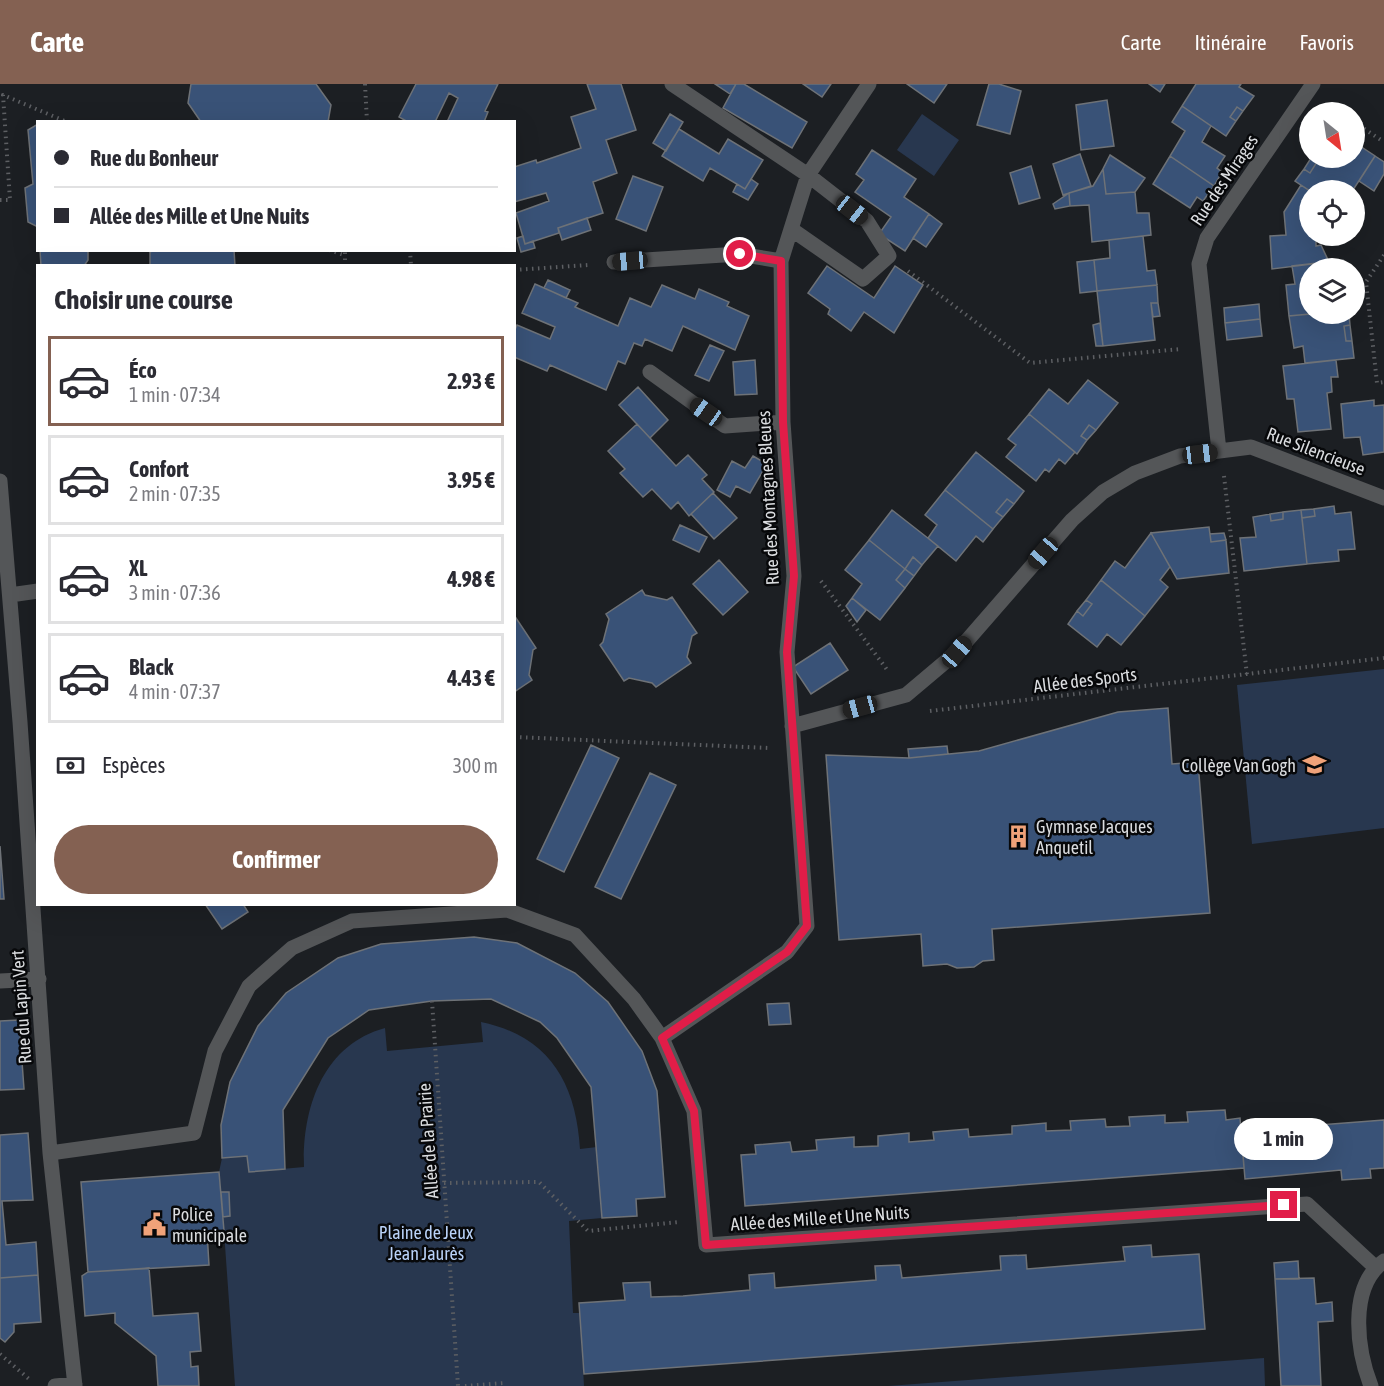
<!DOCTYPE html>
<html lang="fr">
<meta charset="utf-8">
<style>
:root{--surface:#fff;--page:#f7f7f7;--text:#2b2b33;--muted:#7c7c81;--line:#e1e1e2;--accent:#846152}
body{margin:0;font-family:"Asap Condensed",sans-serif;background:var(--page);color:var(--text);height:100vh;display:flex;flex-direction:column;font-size:22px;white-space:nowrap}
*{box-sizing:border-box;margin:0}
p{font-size:20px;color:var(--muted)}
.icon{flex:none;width:33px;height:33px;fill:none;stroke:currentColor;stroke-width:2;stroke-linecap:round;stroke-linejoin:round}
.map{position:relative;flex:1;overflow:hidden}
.panel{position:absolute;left:36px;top:180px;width:480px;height:642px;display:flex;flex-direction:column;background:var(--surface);border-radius:0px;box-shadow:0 6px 24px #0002}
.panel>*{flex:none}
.banner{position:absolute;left:36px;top:36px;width:480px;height:132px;border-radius:0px;box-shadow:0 6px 24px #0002;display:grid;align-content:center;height:132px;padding:0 18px;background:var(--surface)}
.needle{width:39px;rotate:150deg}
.controls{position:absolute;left:1299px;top:18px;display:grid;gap:12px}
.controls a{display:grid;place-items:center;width:66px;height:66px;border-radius:50%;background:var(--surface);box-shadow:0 6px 24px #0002;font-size:30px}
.end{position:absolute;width:27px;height:27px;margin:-14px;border:8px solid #e11d48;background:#fff;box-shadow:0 0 0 3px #fff}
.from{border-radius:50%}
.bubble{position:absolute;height:42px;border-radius:21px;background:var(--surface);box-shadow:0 6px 24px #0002;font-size:20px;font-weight:700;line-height:42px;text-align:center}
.car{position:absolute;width:18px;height:36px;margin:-18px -9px;border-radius:8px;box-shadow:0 0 4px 2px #0007;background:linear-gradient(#222 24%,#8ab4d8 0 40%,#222 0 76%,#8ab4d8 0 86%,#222 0)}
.banner b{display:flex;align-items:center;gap:21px;height:57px;font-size:22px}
.banner b+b{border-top:2px solid var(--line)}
.banner i{width:15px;height:15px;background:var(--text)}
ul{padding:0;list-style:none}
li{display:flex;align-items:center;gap:18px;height:90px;margin:0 12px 9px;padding:0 6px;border:3px solid var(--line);border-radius:0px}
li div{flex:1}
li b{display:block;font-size:22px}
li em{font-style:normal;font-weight:700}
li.on{border-color:var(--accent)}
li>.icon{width:54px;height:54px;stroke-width:1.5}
h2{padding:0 18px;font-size:27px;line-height:72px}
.pay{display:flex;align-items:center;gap:15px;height:66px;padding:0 18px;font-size:22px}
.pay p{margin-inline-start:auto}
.button{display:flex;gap:12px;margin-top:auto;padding:12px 18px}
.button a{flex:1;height:69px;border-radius:36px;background:var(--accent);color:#fff;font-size:24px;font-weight:700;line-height:69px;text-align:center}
header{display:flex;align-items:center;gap:36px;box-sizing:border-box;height:84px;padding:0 30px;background:var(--accent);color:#fff}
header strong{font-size:28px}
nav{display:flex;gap:33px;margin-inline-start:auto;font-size:21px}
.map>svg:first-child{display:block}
.green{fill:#28374f}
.building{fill:#395277;stroke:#6e7277;stroke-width:1.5}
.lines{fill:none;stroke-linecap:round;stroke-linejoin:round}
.path{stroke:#5d5f63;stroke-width:4;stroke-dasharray:1.5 4.5;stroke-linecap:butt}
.minor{stroke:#545658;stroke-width:15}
.route{stroke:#e11d48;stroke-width:8}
.labels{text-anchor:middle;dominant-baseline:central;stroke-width:5;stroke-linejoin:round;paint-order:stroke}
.street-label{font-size:18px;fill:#dadcdf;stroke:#07080a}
.poi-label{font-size:18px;fill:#dadcdf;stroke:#07080a;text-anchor:start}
.park-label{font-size:18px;fill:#b9d2f8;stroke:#07080a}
</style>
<header>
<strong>Carte</strong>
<nav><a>Carte</a><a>Itinéraire</a><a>Favoris</a></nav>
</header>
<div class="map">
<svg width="1384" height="1302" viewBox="0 0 1384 1302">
<rect width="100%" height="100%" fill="#1c1f23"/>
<path class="green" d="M922 30 959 56 934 92 897 66Z
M1384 585V744L1252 760 1237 601Z
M481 938C549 952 576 999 580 1065L597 1063 602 1134 569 1137 573 1229H580L584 1302H235L223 1133 230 1132 229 1108H221L219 1088 222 1074 247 1072 249 1088 304 1083C302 1026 322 961 385 944L387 967 483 958Z
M1264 1274 1265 1302H888Z"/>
<path class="building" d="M191 0H316L331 21 328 38H201L188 19Z
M416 0H498L485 27 488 28 484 38H447L458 14 449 9 435 38H408L399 33Z
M587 0H621L636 46 606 56 617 89 593 98 603 129 558 144 559 149 525 160 516 129 549 117 546 109 514 118V83L536 76 537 79 581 64 571 33 596 25Z
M715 0H736L730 10Z
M736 0H744L807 38 792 64 723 24Z
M803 0H831L822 13Z
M907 0H947L934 19Z
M989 0H999L1021 7 1010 50 977 41Z
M1149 0H1165L1160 8Z
M1196 0H1241L1239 3 1254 12 1243 27 1237 23 1230 33 1236 37 1226 52 1182 22Z
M1107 16 1114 62 1081 66 1076 21Z
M1182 22 1211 42 1202 58 1225 72 1217 84 1222 88 1214 102 1170 72 1185 47 1172 38Z
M1237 23 1243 27 1236 37 1230 33Z
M670 30 683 38 666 67 653 59Z
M38 40V143L28 138 25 104 33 100 28 46Z
M679 45 719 70 728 55 763 76 745 105 710 84 703 97 662 72Z
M1354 58 1375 72 1353 106 1310 107 1295 97 1304 85 1310 89 1317 78 1312 74H1354Z
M872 66 916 95 904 113 929 130 905 167 879 150 891 133 855 108 864 96 856 90Z
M1080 70 1091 102 1063 111 1053 80Z
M1110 71 1145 94 1135 108 1106 110 1103 85Z
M1170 72 1214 102 1203 117 1197 113 1190 124 1153 100Z
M1375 72 1384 78V90L1374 107 1359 97Z
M1311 74 1317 78 1310 89 1304 85Z
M1031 82 1040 114 1019 120 1010 89Z
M1103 85 1106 110 1135 108 1137 129H1149L1151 151 1092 158 1089 121 1070 122 1069 109 1093 102Z
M633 92 663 103 646 147 616 135Z
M751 95 758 100 748 116 733 108 737 100 745 105Z
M1301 101 1310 107V152H1316V162L1321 161 1329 178 1272 185 1270 152 1286 151 1284 128Z
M1069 109 1070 122 1055 125 1053 120Z
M929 130 942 140 926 163 913 154Z
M587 134 591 146 562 156 558 144Z
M523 152 525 160 533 157 535 164 521 168 517 154Z
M1143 152 1147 187 1155 186 1157 201 1097 207 1094 176 1110 174 1109 156Z
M40 166H88V176L84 182H41Z
M234 166 235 182H150V168L154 166Z
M1094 176 1097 207 1080 209 1077 178Z
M1343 176 1344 184H1310V230L1289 232 1286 201 1295 200 1292 182Z
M827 182 874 214 895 182 923 201 894 249 864 228 851 247 828 230 830 225 808 209Z
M548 196 570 206 566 214 544 204Z
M535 200 578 219 575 223 618 242 630 214 651 223 662 201 695 215 699 205 729 218 727 222 749 232 735 266 683 242 672 267 645 255 642 262 634 259 625 280 618 277 606 306 550 281 547 287 514 273V248L517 241 550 255 555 243 522 229Z
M1157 201 1158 219H1151L1155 256 1103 262 1097 207Z
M1151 219H1158L1160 232 1153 233Z
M1259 220 1260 235 1225 239 1224 224Z
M1310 230H1349L1350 241 1344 242 1346 257H1352L1354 274 1305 279 1303 262 1294 264 1289 232Z
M1260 235 1262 252 1227 256 1225 239Z
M1100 239 1103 262H1096L1093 241Z
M1350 241 1352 257H1346L1344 242Z
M710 261 724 267 709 297 695 291Z
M755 276 757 310 735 311 733 278Z
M1336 276 1338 293H1331L1332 308 1327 309 1331 345 1298 348 1294 315H1287L1283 282Z
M1088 296 1118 319 1096 346 1089 341 1081 352 1087 356 1077 370 1029 330 1049 305 1068 320Z
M638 303 668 336 650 354 619 321Z
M1374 316V322L1384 321V368L1363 371 1360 353 1344 354 1341 320Z
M1029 330 1075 368 1065 380 1059 375 1049 388 1045 385 1036 397 1006 373 1016 361 1008 355Z
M637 340 676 382 688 371 707 391 702 395 714 408 689 432 678 418 671 425 652 405 643 413 620 389 625 385 608 367Z
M1089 341 1096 346 1087 356 1081 352Z
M976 368 1024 407 1014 420 1007 415 996 428 1003 433 993 445 945 406Z
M753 372 767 380 750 409 736 402 730 413 717 406 732 377 745 384Z
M945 406 993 445 983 458 976 452 956 477 928 454 937 441 925 431Z
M713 409 737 434 714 455 691 430Z
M1007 415 1014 420 1003 433 996 428Z
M1334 422 1335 430 1351 428 1355 465 1338 466 1339 477 1307 480 1302 434 1315 432 1314 425Z
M1314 425 1315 432 1302 434 1301 426Z
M892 426 938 462 922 481 913 473 905 485 869 456Z
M1301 426 1307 480 1244 487 1240 454 1256 453 1253 433 1270 430 1271 437 1283 435V428Z
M1283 428V435L1271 437 1270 430Z
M680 441 707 453 699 468 673 456Z
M1209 443 1211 458 1226 456 1229 489 1177 495 1151 449Z
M1151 449 1170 483 1160 496 1168 503 1145 532 1101 496 1115 477 1125 484Z
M1224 449 1226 456 1211 458 1210 450Z
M869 456 905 485 896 496 905 504 880 536 852 514 862 500 845 486Z
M913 473 922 481 914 492 905 485Z
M719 476 748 508 723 531 693 500Z
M905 485 914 492 905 504 896 496Z
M1101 496 1145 532 1121 561 1107 550 1097 563 1068 540 1077 527 1083 532 1092 520 1086 516Z
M642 506 645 511 667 516 672 513 697 549 692 552 687 573 691 579 656 603 652 599 629 594 624 597 600 561 603 558 609 535 606 530Z
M852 514 866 526 857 538 846 522Z
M1086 516 1092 520 1083 532 1077 527Z
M514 531 536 564 533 566 529 591 532 596 514 608Z
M830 559 848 586 811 610 793 583Z
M1168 624 1172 680 1198 678 1210 829 992 845 994 876 983 877 974 883 957 884 947 880 923 882 921 850 839 856 826 671 909 674 979 667 1118 628Z
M591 661 619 674 564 788 537 775Z
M947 662 948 670 909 674 908 665Z
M650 689 676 701 621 815 595 803Z
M0 762 4 815H0Z
M205 820H243L248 828 222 845Z
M474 853 517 859 575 889 608 918 642 967 657 1007 665 1113 636 1115 637 1132 602 1134 591 1003 557 954 540 938 491 915 432 917 369 926 328 954 283 1026 285 1085 249 1088 247 1072 222 1074 221 1041 230 998 258 942 286 909 338 874 381 860Z
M789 919 791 940 769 941 767 920Z
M19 936 24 1005 0 1006V937Z
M1225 1026 1226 1036 1240 1034 1244 1084 745 1122 741 1071 756 1070 755 1061 790 1058 792 1068 817 1066 816 1056 854 1053V1063L878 1062V1052L909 1049V1058L934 1056 933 1048 968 1045 969 1053 1012 1050V1042L1046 1039V1047L1071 1046 1070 1037 1105 1035 1106 1043 1130 1042 1129 1033 1165 1031V1039L1188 1038 1187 1028Z
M1384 1036V1084L1370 1085 1371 1094 1342 1096 1341 1086 1245 1095 1241 1047Z
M28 1049 33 1116 2 1117 6 1161 36 1158 38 1191 0 1194V1051Z
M219 1088 224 1147 207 1148 209 1181 88 1188 81 1098Z
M221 1108H229L230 1132 223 1133Z
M1151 1161 1152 1173 1199 1170 1205 1245 584 1290 579 1219 625 1216 623 1199 650 1198 651 1213 683 1212 750 1206 749 1191 774 1189 775 1204 876 1196 875 1182 900 1181 902 1194 1001 1186 1000 1172 1026 1171 1027 1185 1125 1177 1123 1163Z
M1298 1177 1299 1195H1275L1274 1179Z
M149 1184 153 1232 198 1229 201 1267 190 1268 191 1283 198 1282 199 1302H158L156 1272 115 1239V1229L85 1232 82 1192 88 1188Z
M38 1191 41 1238 14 1240V1248L5 1258 0 1254V1194Z
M1314 1194 1316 1220 1332 1218 1333 1237 1318 1238 1321 1302H1281L1275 1195Z"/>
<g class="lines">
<path class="path" d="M365 0 367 38
M1331 22 1340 28
M1354 38 1384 58
M0 116H10L3 11 67 38
M329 166 344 171
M410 166 411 182
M1384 171 1366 198 1377 299 1384 298
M345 182V166
M514 186 588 181
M908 187 1030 279 1181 265
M1224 392 1247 591
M821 497 888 587
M930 627 1384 574
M514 653 769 664
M432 917 458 1302
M444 1099 539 1098 588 1147 679 1138
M0 1270 29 1295
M465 1302 504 1299V1302"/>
<path class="minor" d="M672 0 808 91 867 137 889 172 863 195 791 145
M614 178 739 170 781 177
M650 288 725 342 783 338
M1219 367 1199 180 1207 154 1313 0
M0 397 20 638 50 1069 75 1302
M10 511 38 507
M792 642 906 611 957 568 1072 436 1103 408 1135 389 1180 372 1251 363 1384 414
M0 897 39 895
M662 954 787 868 807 842 787 568 794 492 783 338 781 177 808 91 869 0
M50 1069 194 1049 215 967 249 902 292 864 352 837 507 826 575 851 634 915 662 954 694 1027 706 1161 1307 1120 1375 1183
M55 1302 75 1300
M1371 1302C1357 1266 1348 1203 1384 1177"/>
</g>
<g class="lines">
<path class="route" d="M740 170 781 177 783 338 794 492 787 568 807 842 787 868 662 954 694 1027 706 1161 1284 1121"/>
</g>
<defs>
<symbol id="school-bare" viewBox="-9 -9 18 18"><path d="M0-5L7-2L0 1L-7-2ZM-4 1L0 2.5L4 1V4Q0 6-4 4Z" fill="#f0a279" stroke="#07080a" stroke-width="2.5" paint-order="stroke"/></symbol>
<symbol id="building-bare" viewBox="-9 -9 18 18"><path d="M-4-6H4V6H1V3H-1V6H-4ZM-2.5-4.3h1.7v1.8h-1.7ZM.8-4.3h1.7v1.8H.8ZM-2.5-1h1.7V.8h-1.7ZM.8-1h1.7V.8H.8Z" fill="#f0a279" stroke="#07080a" stroke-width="2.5" paint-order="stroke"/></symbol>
<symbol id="civic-bare" viewBox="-9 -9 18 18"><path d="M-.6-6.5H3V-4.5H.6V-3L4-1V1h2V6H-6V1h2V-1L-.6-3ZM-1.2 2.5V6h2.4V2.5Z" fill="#f0a279" stroke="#07080a" stroke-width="2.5" paint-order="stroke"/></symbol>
</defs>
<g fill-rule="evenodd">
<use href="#school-bare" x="1298" y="664" width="33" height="33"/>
<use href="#building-bare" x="1002" y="736" width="33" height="33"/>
<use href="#civic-bare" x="138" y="1124" width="33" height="33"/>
</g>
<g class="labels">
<g class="street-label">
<text transform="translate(1224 96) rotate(-56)">Rue des Mirages</text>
<text transform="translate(1316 367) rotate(21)">Rue Silencieuse</text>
<text transform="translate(768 414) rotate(-93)">Rue des Montagnes Bleues</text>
<text transform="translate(1085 596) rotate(-7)">Allée des Sports</text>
<text transform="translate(21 923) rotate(-94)">Rue du Lapin Vert</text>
<text transform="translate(428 1057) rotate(-94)">Allée de la Prairie</text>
<text transform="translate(820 1134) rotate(-4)">Allée des Mille et Une Nuits</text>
</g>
<g class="poi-label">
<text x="1296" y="681" text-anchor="end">Collège Van Gogh</text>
<text x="1036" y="742">Gymnase Jacques<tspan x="1036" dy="21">Anquetil</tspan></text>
<text x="172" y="1130">Police<tspan x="172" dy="21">municipale</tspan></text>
</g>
<g class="park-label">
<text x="426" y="1148">Plaine de Jeux<tspan x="426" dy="21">Jean Jaurès</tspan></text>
</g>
</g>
</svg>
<div class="controls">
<a><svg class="needle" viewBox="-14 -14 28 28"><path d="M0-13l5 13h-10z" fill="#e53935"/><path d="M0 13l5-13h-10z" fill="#7c7c81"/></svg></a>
<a><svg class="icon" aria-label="locate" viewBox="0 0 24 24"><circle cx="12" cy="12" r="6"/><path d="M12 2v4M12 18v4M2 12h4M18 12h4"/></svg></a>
<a><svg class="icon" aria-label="layers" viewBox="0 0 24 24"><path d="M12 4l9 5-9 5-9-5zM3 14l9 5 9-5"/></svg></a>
</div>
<i class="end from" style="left:740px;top:170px"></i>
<i class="end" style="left:1284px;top:1121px"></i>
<div class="bubble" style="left:1234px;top:1034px;width:99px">1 min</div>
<i class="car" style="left:852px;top:126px;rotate:128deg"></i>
<i class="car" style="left:630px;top:177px;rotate:265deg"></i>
<i class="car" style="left:706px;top:328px;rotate:305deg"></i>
<i class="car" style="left:1200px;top:370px;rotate:83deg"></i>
<i class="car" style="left:1043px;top:469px;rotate:221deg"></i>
<i class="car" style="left:957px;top:568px;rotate:41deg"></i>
<i class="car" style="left:860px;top:623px;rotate:255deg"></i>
<div class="banner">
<b><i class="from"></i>Rue du Bonheur</b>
<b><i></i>Allée des Mille et Une Nuits</b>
</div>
<section class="panel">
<h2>Choisir une course</h2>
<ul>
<li class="on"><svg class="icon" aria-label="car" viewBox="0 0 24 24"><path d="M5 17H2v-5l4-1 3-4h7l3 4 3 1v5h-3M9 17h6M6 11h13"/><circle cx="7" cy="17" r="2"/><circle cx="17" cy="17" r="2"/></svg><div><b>Éco</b><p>1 min · 07:34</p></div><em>2.93 €</em></li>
<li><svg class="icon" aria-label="car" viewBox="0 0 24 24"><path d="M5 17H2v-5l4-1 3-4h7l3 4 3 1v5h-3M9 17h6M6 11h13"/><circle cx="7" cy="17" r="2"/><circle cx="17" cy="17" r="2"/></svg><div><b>Confort</b><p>2 min · 07:35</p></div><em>3.95 €</em></li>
<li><svg class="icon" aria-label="car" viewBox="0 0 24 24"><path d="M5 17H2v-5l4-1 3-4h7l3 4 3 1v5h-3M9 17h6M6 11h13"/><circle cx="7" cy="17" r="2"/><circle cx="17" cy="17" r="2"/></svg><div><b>XL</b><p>3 min · 07:36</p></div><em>4.98 €</em></li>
<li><svg class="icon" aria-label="car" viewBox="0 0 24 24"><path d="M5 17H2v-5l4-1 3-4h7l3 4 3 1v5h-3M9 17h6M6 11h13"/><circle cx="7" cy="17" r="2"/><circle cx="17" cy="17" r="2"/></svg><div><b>Black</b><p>4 min · 07:37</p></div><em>4.43 €</em></li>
</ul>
<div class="pay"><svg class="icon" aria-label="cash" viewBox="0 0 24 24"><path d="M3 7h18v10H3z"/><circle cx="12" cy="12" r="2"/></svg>Espèces<p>300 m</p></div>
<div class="button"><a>Confirmer</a></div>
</section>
</div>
